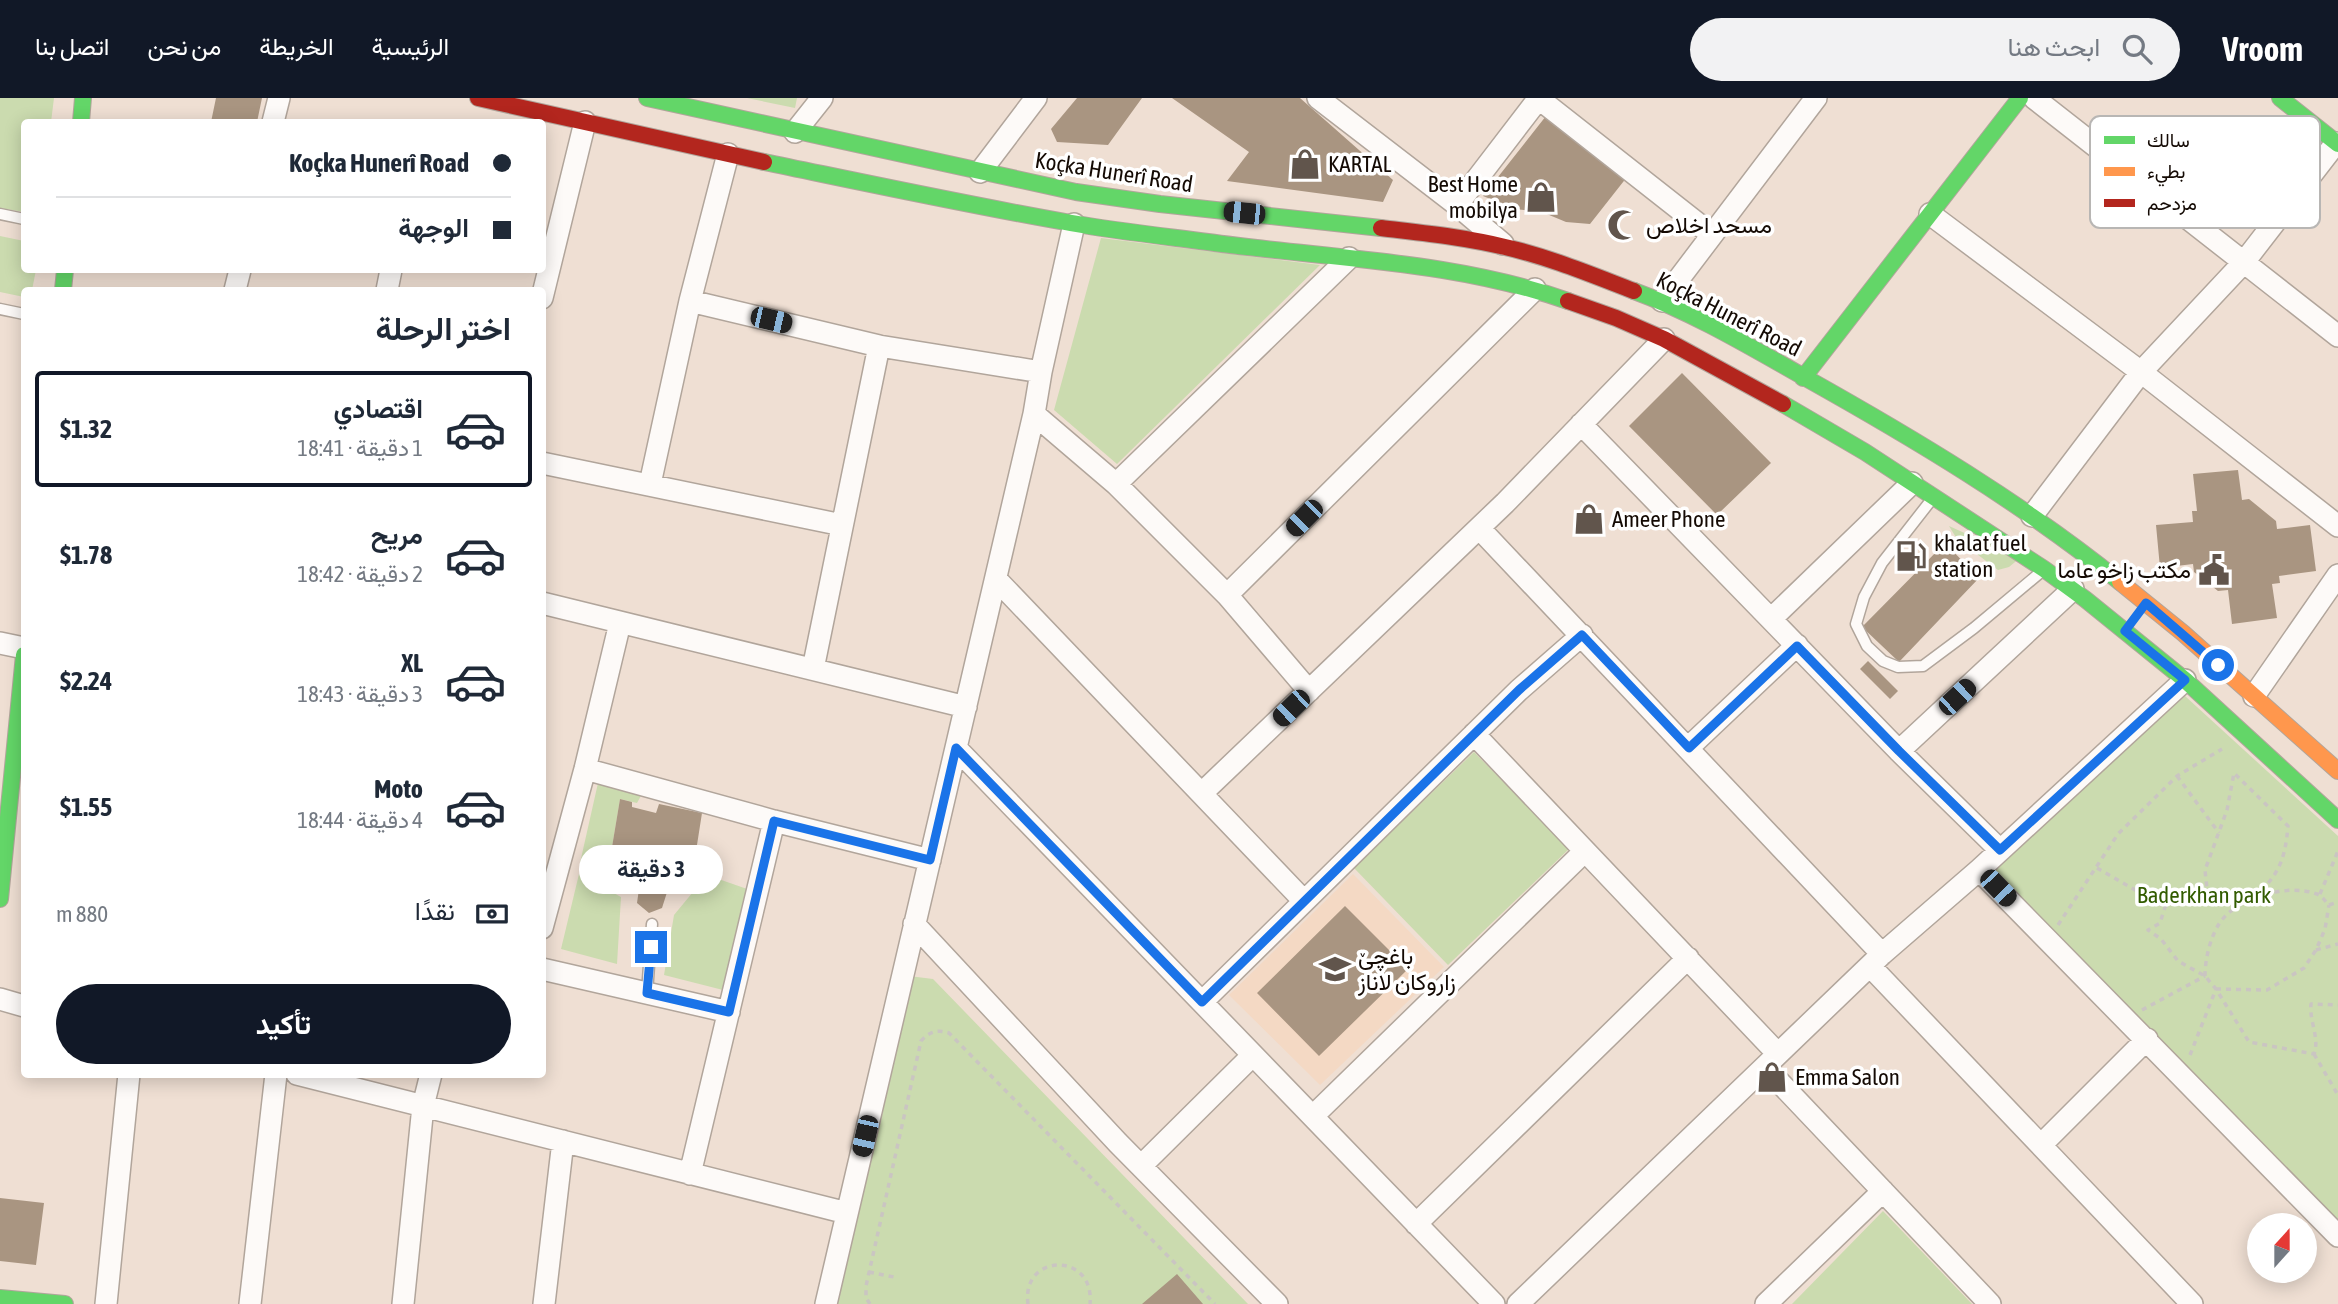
<!DOCTYPE html>
<html lang="ar">
<meta charset="utf-8">
<style>
:root{--surface:#fff;--page:#f2f2f3;--text:#1f2937;--muted:#747a83;--line:#e0e1e3;--accent:#111827}
body{margin:0;font-family:"Asap Condensed",Vazirmatn,sans-serif;background:var(--page);color:var(--text);direction:rtl;height:100vh;display:flex;flex-direction:column;font-size:26px;white-space:nowrap}
*{box-sizing:border-box;margin:0}
p{font-size:23px;color:var(--muted)}
.icon{flex:none;width:38px;height:38px;fill:none;stroke:currentColor;stroke-width:2;stroke-linecap:round;stroke-linejoin:round}
.map{position:relative;flex:1;overflow:hidden;direction:ltr}
.panel{position:absolute;left:21px;top:189px;width:525px;height:791px;display:flex;flex-direction:column;background:var(--surface);border-radius:7px;box-shadow:0 4px 18px #0003;direction:rtl}
.panel>*{flex:none}
.banner{position:absolute;left:21px;top:21px;width:525px;height:154px;border-radius:7px;box-shadow:0 4px 18px #0003;direction:rtl;display:grid;align-content:center;height:154px;padding:0 35px;background:var(--surface)}
.needle{width:46px;rotate:21deg}
.tools{position:absolute;left:2247px;top:1115px;display:grid;gap:14px}
.tools a{display:grid;place-items:center;width:70px;height:70px;border-radius:50%;background:var(--surface);box-shadow:0 4px 18px #0003;font-size:35px}
.end{position:absolute;width:32px;height:32px;margin:-16px;border:9px solid #1a73e8;background:#fff;box-shadow:0 0 0 4px #fff}
.from{border-radius:50%}
.bubble{position:absolute;height:49px;border-radius:24px;background:var(--surface);box-shadow:0 4px 18px #0003;font-size:23px;font-weight:700;line-height:49px;text-align:center;direction:rtl}
.car{position:absolute;width:21px;height:42px;margin:-21px -10px;border-radius:9px;box-shadow:0 0 5px 2px #0007;background:linear-gradient(#222 24%,#8ab4d8 0 40%,#222 0 76%,#8ab4d8 0 86%,#222 0)}
.banner b{display:flex;align-items:center;gap:24px;height:66px;font-size:26px}
.banner b+b{border-top:2px solid var(--line)}
.banner i{width:18px;height:18px;background:var(--text)}
ul{padding:0;list-style:none}
li{display:flex;align-items:center;gap:21px;height:116px;margin:0 14px 10px;padding:0 21px;border:4px solid transparent;border-radius:7px}
li div{flex:1}
li b{display:block;font-size:26px}
li em{font-style:normal;font-weight:700}
li.current{border-color:var(--accent)}
li>.icon{width:63px;height:63px;stroke-width:1.5}
h2{padding:0 35px;font-size:32px;line-height:84px}
.pay{display:flex;align-items:center;gap:18px;height:77px;padding:0 35px;font-size:26px}
.pay p{margin-inline-start:auto}
.primary-button{display:flex;gap:14px;margin-top:auto;padding:14px 35px}
.primary-button a{flex:1;height:80px;border-radius:42px;background:var(--accent);color:#fff;font-size:28px;font-weight:700;line-height:80px;text-align:center}
header{display:flex;align-items:center;gap:42px;box-sizing:border-box;height:98px;padding:0 35px;background:var(--accent);color:#fff}
header strong{font-size:33px}
nav{display:flex;gap:38px;margin-inline-start:auto;font-size:24px}
.search{width:490px;height:63px;background:var(--page);display:flex;align-items:center;gap:18px;box-sizing:border-box;padding:0 24px;border-radius:38px;color:var(--muted);font-size:26px}
.map>svg:first-child{display:block}
.built{fill:#f4d9c4}
.green{fill:#cbdbaf}
.building{fill:#a99581}
.lines{fill:none;stroke-linecap:round;stroke-linejoin:round}
.lane-casing{stroke:#b1a59b;stroke-width:13}
.street-casing{stroke:#b1a59b;stroke-width:24}
.fast-casing{stroke:#b1a59b;stroke-width:18}
.slow-casing{stroke:#b1a59b;stroke-width:18}
.jam-casing{stroke:#b1a59b;stroke-width:18}
.path{stroke:#cac5c2;stroke-width:3.5;stroke-dasharray:5 5;stroke-linecap:butt}
.lane{stroke:#fdfaf8;stroke-width:10}
.street{stroke:#fdfaf8;stroke-width:21}
.fast{stroke:#63d668;stroke-width:16}
.slow{stroke:#ff974d;stroke-width:16}
.jam{stroke:#b3261e;stroke-width:16}
.route{stroke:#1a73e8;stroke-width:9}
.labels{text-anchor:middle;dominant-baseline:central;stroke-width:7;stroke-linejoin:round;paint-order:stroke}
.poi-label{font-size:23px;fill:#140a04;stroke:#fff;text-anchor:start}
.street-label{font-size:23px;fill:#140a04;stroke:#fff}
.park-label{font-size:23px;fill:#325b00;stroke:#fff}
.key{fill:#fff;stroke:#b8b6b4;stroke-width:2}
.key-label{font-size:19px;fill:#140a04}
</style>
<header>
<strong>Vroom</strong>
<div class="search"><svg class="icon" aria-label="search" viewBox="0 0 24 24"><circle cx="10" cy="10" r="6"/><path d="M15 15l6 6"/></svg>ابحث هنا</div>
<nav><a>الرئيسية</a><a>الخريطة</a><a>من نحن</a><a>اتصل بنا</a></nav>
</header>
<div class="map">
<svg width="2338" height="1206" viewBox="0 0 2338 1206">
<rect width="100%" height="100%" fill="#efdfd3"/>
<path class="built" d="M1353 776 1444 869 1320 987 1229 897Z"/>
<path class="green" d="M0 0H54L51 24H24V114L0 110Z
M747 0H797L795 10Z
M0 138 24 143V172H36L32 192H24V199L0 194Z
M1101 140 1320 167 1117 366 1054 312Z
M1949 428 2020 460 2009 469 1998 472 1957 441Z
M2185 598 2338 738V1123L1992 773Z
M1474 654 1569 751 1448 867 1354 770Z
M598 685 643 694 637 705 620 701 612 749 603 747V762L580 765Z
M579 776 621 799 617 866 561 851Z
M707 777 750 792 723 892 664 877 674 817Z
M909 878 933 881 1248 1206H831L881 1023Z
M1883 1113 1972 1206H1792Z"/>
<path class="building" d="M216 0H262L257 24H211Z
M1077 0H1142L1108 47 1057 44 1051 31Z
M1172 0H1300L1393 82 1383 104 1227 83 1249 54Z
M1546 18 1627 79 1590 126 1566 124 1542 114 1515 111 1483 98Z
M1682 275 1771 365 1717 417 1629 328Z
M2238 372 2242 402 2249 401 2276 423 2277 431 2310 427 2316 473 2279 478 2280 485 2272 486 2277 520 2232 526 2228 492 2218 493 2194 474 2193 466 2160 470 2156 427 2193 424 2192 413H2197L2193 376Z
M1945 445 1979 480 1899 564 1862 529Z
M1868 563 1898 593 1890 601 1860 571Z
M620 701 632 704V709L656 715 659 706 702 715 694 766 682 777 679 791 669 788 662 810 649 815 637 805 640 784 630 781 627 768 603 762V747L612 749Z
M1345 808 1408 871 1319 958 1257 895Z
M0 1100 44 1105 36 1167 0 1163Z
M1177 1176 1203 1206H1142Z"/>
<g class="lines">
<defs>
<path id="lane" d="M0 116 24 121
M0 211 24 216
M1932 401 1882 465 1864 499 1856 526 1867 548 1883 563 1898 569 1923 568 1974 530 2041 474
M647 895 652 826"/>
<path id="street" d="M1318 0 1457 107 1503 146
M1538 0 1711 136
M2034 0 2338 238
M273 24 279 0
M795 34 822 0
M980 74 1036 0
M1457 107 1539 0
M1930 116 2141 274 2338 428
M235 192 240 172
M387 192 391 172
M542 200 585 24
M690 203 879 248
M1662 203 1816 0
M1034 316 1116 386 1227 497 1309 593
M1581 326 1899 653 2000 752
M542 365 842 427
M650 386 690 203 728 56
M1116 386 1349 160
M2032 418 2141 274 2244 164 2336 45
M1479 430 1882 856
M996 481 1304 803
M1227 497 1535 191
M542 505 966 609
M1771 521 1912 385
M0 545 24 550
M813 571 879 248 1041 274
M2254 598 2338 477
M1474 636 1778 956
M956 650 1494 1206
M1688 650 1797 547
M1899 653 2073 491
M585 671 774 723 930 762
M1202 695 1505 405 1664 241
M1979 772 2338 1138
M914 826 1118 1045 1277 1206
M542 830 585 671 620 525
M1870 868 2192 1206
M542 871 729 914
M0 901 24 908
M1202 904 1519 592 1582 537
M1765 969 1990 1206
M297 976 847 1115
M1313 1018 1585 753
M2041 1047 2147 941
M1141 1068 1253 957
M690 1076 774 723
M1416 1126 1688 860
M106 1206 129 976
M250 1206 276 976
M403 1206 423 1008 431 976
M544 1206 563 1043
M826 1206 1034 316 1041 274 1074 126
M1518 1206 1882 856 1979 772 2185 582
M1766 1206 1883 1093"/>
<path id="fast" d="M647 0 1076 94 1160 106 1381 130
M2280 0 2338 46
M81 24 83 0
M764 64C866 85 968 107 1071 125 1116 133 1162 138 1208 144 1328 161 1453 162 1568 203
M63 192 65 172
M1634 193C1694 215 1749 248 1804 279 1913 340 2022 405 2120 484
M1803 280 2020 0
M1783 306 1865 354 2044 471 2085 501 2185 582 2338 722
M0 801 24 557
M0 1200 65 1206"/>
<path id="slow" d="M2120 484 2183 535 2338 673"/>
<path id="jam" d="M478 0 764 64
M1381 130C1422 135 1464 139 1505 149 1549 159 1592 177 1634 193
M1568 203 1616 220 1664 241 1783 306"/>
</defs>
<use href="#lane" class="lane-casing"/>
<use href="#street" class="street-casing"/>
<use href="#fast" class="fast-casing"/>
<use href="#slow" class="slow-casing"/>
<use href="#jam" class="jam-casing"/>
<path class="path" d="M2177 678 2219 735
M2097 770 2165 809
M2320 796 2338 753
M2254 799C2279 777 2285 762 2288 728L2234 675 2227 712 2205 772 2208 801C2188 806 2184 799 2165 809L2160 825 2148 832 2161 841 2178 863 2205 878 2216 891 2249 944 2314 956C2320 940 2309 923 2311 906L2338 907
M2329 807 2338 804
M2058 827 2118 736 2177 678 2222 651
M2316 852 2338 846
M2205 878C2205 862 2210 840 2219 826 2236 799 2288 785 2317 796 2322 798 2325 803 2329 807
M2216 891 2267 892 2304 870 2316 852 2325 831 2329 807
M2142 912 2205 878
M2314 956 2338 997
M2190 957 2216 891
M869 1174 894 1179
M870 1206 866 1200V1188L921 943C929 934 937 931 949 935L1215 1206
M1028 1206C1021 1155 1095 1153 1090 1206"/>
<use href="#lane" class="lane"/>
<use href="#street" class="street"/>
<use href="#fast" class="fast"/>
<use href="#slow" class="slow"/>
<use href="#jam" class="jam"/>
</g>
<g class="lines">
<path class="route" d="M651 849 647 895 729 914 774 723 930 762 956 650 1202 904 1519 592 1582 537 1689 650 1797 548 1899 653 2000 752 2185 582 2125 533 2146 505 2218 567"/>
</g>
<defs>
<symbol id="shop-bare" viewBox="-9 -9 18 18"><path d="M-5-2.5h2.3a2.7 3.5 0 0 1 5.4 0H5L5.5 6h-11ZM-1.5-2.5h3a1.5 2.3 0 0 0-3 0Z" fill="#61554c" stroke="#fff" stroke-width="2.5" paint-order="stroke"/></symbol>
<symbol id="mosque-bare" viewBox="-9 -9 18 18"><path d="M3.5-4.9A6 6 0 1 0 3.5 4.9A5 5 0 1 1 3.5-4.9Z" fill="#61554c" stroke="#fff" stroke-width="2.5" paint-order="stroke"/></symbol>
<symbol id="fuel-bare" viewBox="-9 -9 18 18"><path d="M-5.5-6h7V0h2V4h1.3V-2.5L3-4.5l.8-.8L6-3V5H2.5V1h-1V6h-7ZM-4.2-4.7v3.2H.2V-4.7Z" fill="#61554c" stroke="#fff" stroke-width="2.5" paint-order="stroke"/></symbol>
<symbol id="civic-bare" viewBox="-9 -9 18 18"><path d="M-.6-6.5H3V-4.5H.6V-3L4-1V1h2V6H-6V1h2V-1L-.6-3ZM-1.2 2.5V6h2.4V2.5Z" fill="#61554c" stroke="#fff" stroke-width="2.5" paint-order="stroke"/></symbol>
<symbol id="school-bare" viewBox="-9 -9 18 18"><path d="M0-5L7-2L0 1L-7-2ZM-4 1L0 2.5L4 1V4Q0 6-4 4Z" fill="#61554c" stroke="#fff" stroke-width="2.5" paint-order="stroke"/></symbol>
</defs>
<g fill-rule="evenodd">
<use href="#shop-bare" x="1283" y="44" width="44" height="44"/>
<use href="#shop-bare" x="1519" y="77" width="44" height="44"/>
<use href="#mosque-bare" x="1601" y="105" width="44" height="44"/>
<use href="#shop-bare" x="1567" y="399" width="44" height="44"/>
<use href="#fuel-bare" x="1889" y="436" width="44" height="44"/>
<use href="#civic-bare" x="2192" y="450" width="44" height="44"/>
<use href="#school-bare" x="1313" y="849" width="44" height="44"/>
<use href="#shop-bare" x="1750" y="957" width="44" height="44"/>
</g>
<g class="labels">
<g class="poi-label">
<text x="1328" y="66">KARTAL</text>
<text x="1518" y="86" text-anchor="end">Best Home<tspan x="1518" dy="26">mobilya</tspan></text>
<text x="1646" y="127">مسحد اخلاص</text>
<text x="1612" y="421">Ameer Phone</text>
<text x="1934" y="445">khalat fuel<tspan x="1934" dy="26">station</tspan></text>
<text x="2191" y="472" text-anchor="end">مكتب زاخو عاما</text>
<text x="1358" y="858">باغچێ<tspan x="1358" dy="26">زاروكان لاناز</tspan></text>
<text x="1795" y="979">Emma Salon</text>
</g>
<g class="street-label">
<text transform="translate(1114 74) rotate(9)">Koçka Hunerî Road</text>
<text transform="translate(1729 216) rotate(27)">Koçka Hunerî Road</text>
</g>
<g class="park-label">
<text x="2204" y="797">Baderkhan park</text>
</g>
</g>
<rect x="2090" y="18" width="230" height="112" rx="10" class="key"/>
<rect x="2104" y="38" width="31" height="8" fill="#63d668"/>
<rect x="2104" y="69" width="31" height="9" fill="#ff974d"/>
<rect x="2104" y="101" width="31" height="8" fill="#b3261e"/>
<g class="key-label">
<text x="2147" y="49">سالك</text>
<text x="2147" y="80">بطيء</text>
<text x="2147" y="112">مزدحم</text>
</g>
</svg>
<div class="tools">
<a><svg class="needle" viewBox="-14 -14 28 28"><path d="M0-13l5 13h-10z" fill="#e53935"/><path d="M0 13l5-13h-10z" fill="#747a83"/></svg></a>
</div>
<i class="end from" style="left:2218px;top:567px"></i>
<i class="end" style="left:651px;top:849px"></i>
<div class="bubble" style="left:579px;top:747px;width:144px">3 دقيقة</div>
<i class="car" style="left:1244px;top:115px;rotate:276deg"></i>
<i class="car" style="left:771px;top:222px;rotate:103deg"></i>
<i class="car" style="left:1304px;top:420px;rotate:225deg"></i>
<i class="car" style="left:1957px;top:599px;rotate:47deg"></i>
<i class="car" style="left:1291px;top:610px;rotate:226deg"></i>
<i class="car" style="left:1998px;top:790px;rotate:136deg"></i>
<i class="car" style="left:865px;top:1038px;rotate:193deg"></i>
<div class="banner">
<b><i class="from"></i>Koçka Hunerî Road</b>
<b><i></i>الوجهة</b>
</div>
<section class="panel">
<h2>اختر الرحلة</h2>
<ul>
<li class="current"><svg class="icon" aria-label="car" viewBox="0 0 24 24"><path d="M5 17H2v-5l4-1 3-4h7l3 4 3 1v5h-3M9 17h6M6 11h13"/><circle cx="7" cy="17" r="2"/><circle cx="17" cy="17" r="2"/></svg><div><b>اقتصادي</b><p>1 دقيقة · 18:41</p></div><em>$1.32</em></li>
<li><svg class="icon" aria-label="car" viewBox="0 0 24 24"><path d="M5 17H2v-5l4-1 3-4h7l3 4 3 1v5h-3M9 17h6M6 11h13"/><circle cx="7" cy="17" r="2"/><circle cx="17" cy="17" r="2"/></svg><div><b>مريح</b><p>2 دقيقة · 18:42</p></div><em>$1.78</em></li>
<li><svg class="icon" aria-label="car" viewBox="0 0 24 24"><path d="M5 17H2v-5l4-1 3-4h7l3 4 3 1v5h-3M9 17h6M6 11h13"/><circle cx="7" cy="17" r="2"/><circle cx="17" cy="17" r="2"/></svg><div><b>XL</b><p>3 دقيقة · 18:43</p></div><em>$2.24</em></li>
<li><svg class="icon" aria-label="car" viewBox="0 0 24 24"><path d="M5 17H2v-5l4-1 3-4h7l3 4 3 1v5h-3M9 17h6M6 11h13"/><circle cx="7" cy="17" r="2"/><circle cx="17" cy="17" r="2"/></svg><div><b>Moto</b><p>4 دقيقة · 18:44</p></div><em>$1.55</em></li>
</ul>
<div class="pay"><svg class="icon" aria-label="cash" viewBox="0 0 24 24"><path d="M3 7h18v10H3z"/><circle cx="12" cy="12" r="2"/></svg>نقدًا<p>880 m</p></div>
<div class="primary-button"><a>تأكيد</a></div>
</section>
</div>
